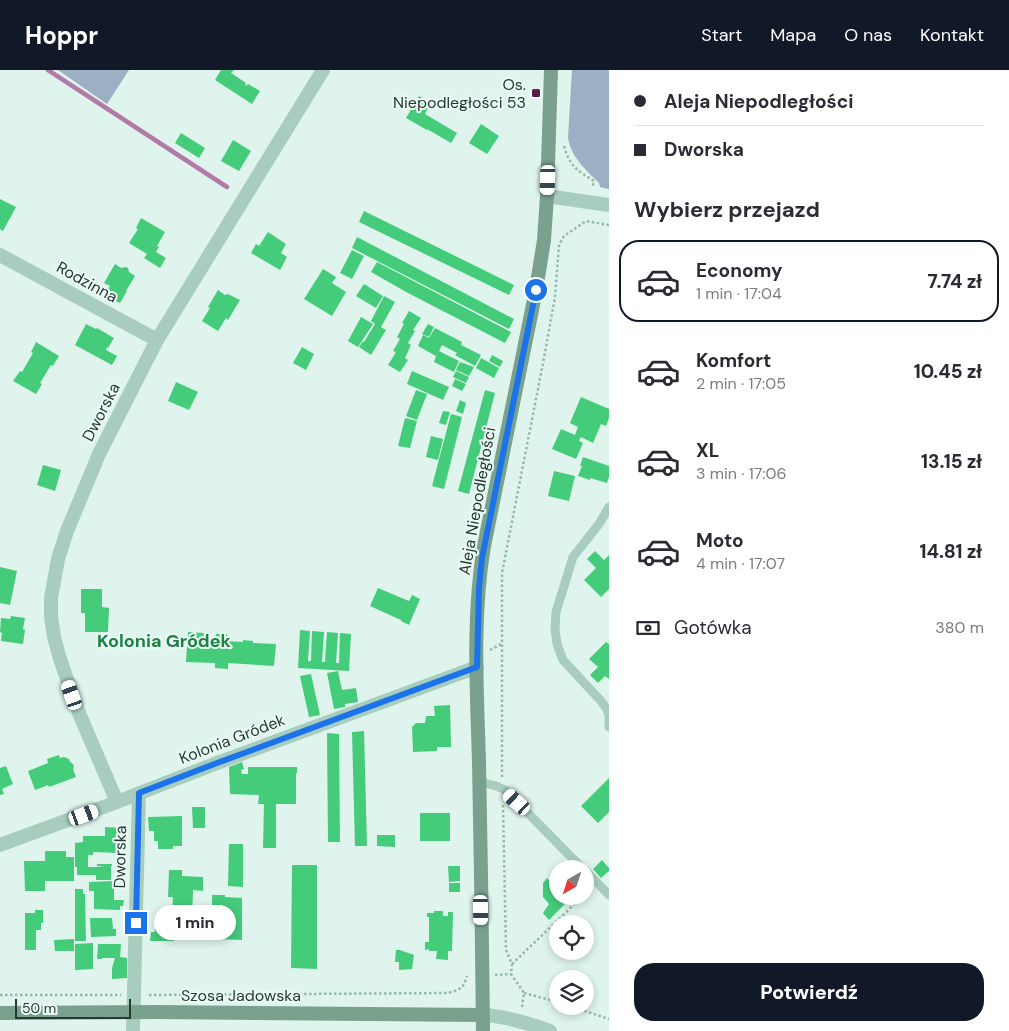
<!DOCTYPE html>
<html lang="pl">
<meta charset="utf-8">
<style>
:root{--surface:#fff;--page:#f7f7f7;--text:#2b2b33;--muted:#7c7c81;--line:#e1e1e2;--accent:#111827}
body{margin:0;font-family:"DM Sans",sans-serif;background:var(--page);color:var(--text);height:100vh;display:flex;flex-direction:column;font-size:19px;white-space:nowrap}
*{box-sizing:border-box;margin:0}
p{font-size:16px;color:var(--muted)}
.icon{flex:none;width:28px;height:28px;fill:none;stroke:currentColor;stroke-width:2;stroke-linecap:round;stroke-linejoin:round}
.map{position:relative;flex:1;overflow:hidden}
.side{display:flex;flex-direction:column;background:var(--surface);width:400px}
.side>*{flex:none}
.top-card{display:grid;align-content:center;height:110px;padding:0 25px;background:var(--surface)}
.needle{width:32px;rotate:219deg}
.buttons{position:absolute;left:549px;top:790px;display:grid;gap:10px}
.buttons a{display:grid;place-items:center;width:45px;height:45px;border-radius:50%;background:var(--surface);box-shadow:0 2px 8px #0003;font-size:25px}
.scale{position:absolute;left:15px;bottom:12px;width:116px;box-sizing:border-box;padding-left:5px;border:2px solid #293931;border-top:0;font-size:14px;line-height:18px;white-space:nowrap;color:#293931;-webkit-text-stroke:4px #eafbf6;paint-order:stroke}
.end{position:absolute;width:22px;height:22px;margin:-11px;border:6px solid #1a73e8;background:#fff;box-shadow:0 0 0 2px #fff}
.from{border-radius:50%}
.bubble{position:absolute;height:35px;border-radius:18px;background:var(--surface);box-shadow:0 2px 8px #0003;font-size:16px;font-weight:800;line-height:35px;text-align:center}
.car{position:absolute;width:15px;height:30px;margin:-15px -8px;border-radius:6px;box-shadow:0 0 4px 1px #0007;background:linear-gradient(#fff 24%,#345 0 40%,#fff 0 76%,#345 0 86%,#fff 0)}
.top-card b{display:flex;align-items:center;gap:18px;height:48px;font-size:19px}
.top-card b+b{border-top:1px solid var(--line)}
.top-card i{width:12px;height:12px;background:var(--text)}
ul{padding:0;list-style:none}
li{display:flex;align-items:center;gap:15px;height:82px;margin:0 10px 8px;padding:0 15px;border:2px solid transparent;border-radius:20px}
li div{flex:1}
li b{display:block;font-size:19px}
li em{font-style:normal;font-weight:800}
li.on{border-color:var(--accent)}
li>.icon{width:45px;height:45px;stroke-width:1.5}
h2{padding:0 25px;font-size:22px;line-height:60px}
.pay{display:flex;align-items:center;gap:12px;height:55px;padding:0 25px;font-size:19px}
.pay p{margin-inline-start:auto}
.action{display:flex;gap:10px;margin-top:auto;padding:10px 25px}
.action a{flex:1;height:58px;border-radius:20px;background:var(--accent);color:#fff;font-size:20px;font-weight:800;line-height:58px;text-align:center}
header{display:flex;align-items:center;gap:30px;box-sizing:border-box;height:70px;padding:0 25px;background:var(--accent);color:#fff}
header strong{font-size:24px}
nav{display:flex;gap:28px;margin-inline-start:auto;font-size:18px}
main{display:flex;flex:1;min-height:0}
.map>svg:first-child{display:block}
.green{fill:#9cb0c4}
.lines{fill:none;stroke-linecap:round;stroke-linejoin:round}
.stream{stroke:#b27ba7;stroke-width:4.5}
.building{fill:#44cc7b}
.path{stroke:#92b9a9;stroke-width:2.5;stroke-dasharray:2.5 2.5;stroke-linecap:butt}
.service{stroke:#a8cdbf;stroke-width:9}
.minor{stroke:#a8cdbf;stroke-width:14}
.tertiary{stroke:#a8cdbf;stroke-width:14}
.secondary{stroke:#7aa18e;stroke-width:14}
.route{stroke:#1a73e8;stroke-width:6}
.poi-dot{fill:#5d1c4e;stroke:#eafbf6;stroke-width:2}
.labels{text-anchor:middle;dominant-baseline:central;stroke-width:4;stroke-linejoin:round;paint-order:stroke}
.poi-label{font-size:16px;fill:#293931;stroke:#eafbf6;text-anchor:end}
.street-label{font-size:16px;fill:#293931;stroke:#eafbf6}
.neighbourhood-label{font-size:18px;font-weight:bold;fill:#1d8144;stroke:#eafbf6}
</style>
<header>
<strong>Hoppr</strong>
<nav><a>Start</a><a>Mapa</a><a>O nas</a><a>Kontakt</a></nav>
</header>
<main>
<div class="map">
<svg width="609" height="961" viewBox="0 0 609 961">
<rect width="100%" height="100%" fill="#def4ed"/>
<path class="green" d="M58 0H129L107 34Z
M572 0H609V119L600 117 599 113C586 100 571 87 568 68Z"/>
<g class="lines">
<path class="stream" d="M48 0 227 117"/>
</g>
<path class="building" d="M221 0H234L231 3 246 13 245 15 246 16 248 14 260 21 252 34 215 10Z
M419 26 431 32 425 44 457 63 451 73 427 59V60L406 48Z
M481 54 499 66 487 84 469 73Z
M181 63 205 78 199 88 175 73Z
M233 70 251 81 239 101 221 91Z
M0 129 16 137 3 161 0 159Z
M364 141 514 215 509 225 359 152Z
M141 148 165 162 157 176 159 177 156 182 166 188 160 198 144 188 147 184 129 173 138 159 136 158Z
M268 162 286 174 281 183 287 187 280 200 251 183 256 174 259 176Z
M357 167 514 249 509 259 352 178Z
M352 180 364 186 352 209 340 203Z
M377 192 511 262 505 273 408 223 371 202Z
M115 194 121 198 125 197 128 198 129 202 135 206 126 221H127L120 233 105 225 110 216 104 213Z
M323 199 336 207 332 213 346 222 332 246 304 229Z
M364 214 383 226 376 238 356 226Z
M218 220 225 225 228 224 240 230 228 250 226 248 218 261 202 251 210 238 208 237Z
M384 226 395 232 381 257 386 260 371 285 359 277 363 271 364 272 375 254 371 251Z
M409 241 421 248 413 260 415 261 408 273 411 275 405 288 408 290 400 302 388 295 396 282 393 281 400 269 397 267 404 254 402 253Z
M361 247 373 254 358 277 348 271Z
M86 254 96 259 97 258 114 268 108 278 107 277 106 280 117 286 112 295 75 275Z
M428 254 434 257 429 267 422 264Z
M435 258 462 272 461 275 481 285 475 296 455 285 457 283 442 275 439 281 459 291 454 302 434 292 436 286 418 276 423 265 429 268Z
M36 272 59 286 53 296 51 295 40 313 42 314 36 324 13 311 20 301 22 302 33 283 31 282Z
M302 277 314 284 306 300 293 293Z
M492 285 503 291 500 297 489 291Z
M481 288 499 298 494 308 476 298Z
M460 292 474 297 469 306 456 300Z
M412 301 449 317 443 330 407 314Z
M456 301 469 307 466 313 453 307Z
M455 309 466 314 462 321 452 316Z
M176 312 198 322 189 340 168 331Z
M416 320 427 324 417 350 406 346Z
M485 320 495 323 469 424 458 421Z
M581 327 609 339V348L606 356 601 354 593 373 581 367 579 371 583 373 576 389 552 379 561 359 575 365 578 357 570 353Z
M460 330 466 333 463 344 456 341Z
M443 341 450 342 446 355 439 353Z
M451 344 462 347 444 419 432 416Z
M405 348 417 351 410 378 398 376Z
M431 366 443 369 438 390 426 387Z
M583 387 609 396V407L607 413 590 408V410L578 406 582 396H580Z
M43 395 61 400 55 421 37 415Z
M554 401 575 406 569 431 548 426Z
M595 481 604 490 609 485V519L601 527 584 510 596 498 587 489Z
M0 497 17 501 10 535 0 533Z
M378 518 409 531 412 525 420 529 409 555 401 551V550L370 536Z
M81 519H102V537L109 538 108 562H85V543H81Z
M11 546 25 548 23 559 25 560 23 574 1 571 2 563 0 562 1 548 10 549Z
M300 560 310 561 308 591H311L312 561 324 562 322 592H325L327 562 338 563 336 593H339L340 563 351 564 349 601 298 598Z
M188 562 204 563 203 569 216 570V564H227V571L243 572V570L253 571V573L276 574 274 596 228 593V599L215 598V593L186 592Z
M606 572 609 574V609L605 606 598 613 590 605 598 597 589 589Z
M338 601 342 620 356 618 358 632 345 634V637L334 639 327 603Z
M311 604 320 645 309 647 300 606Z
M450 635 451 677H437V681L413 682 412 657 416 653H425L426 646H435L434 636Z
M364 661 367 776H355L352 662Z
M327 663 339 664 340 772H328Z
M59 685 60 688 64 687 69 689 70 692 72 693 74 696 73 699 76 707 49 717 48 715 35 720 28 701 48 693 47 689Z
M242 692 244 699 241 700 242 704H248V697H297V703H296V734H276V778H263L264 734H258L259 725 230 724 229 697Z
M6 696 13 714 2 719 4 724 0 725V698Z
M609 708V742L598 753 581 736Z
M192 737H205V758H193Z
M420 743H450V771H420Z
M182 746V776H173V779H158V771H154V761H149L148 747Z
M105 757 123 758V777L118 778V783L93 782V785H88V797H105L97 796V794H112V796H111V810H96V805H77V797H75V773L83 772V766H105Z
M377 765H395V777L377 776Z
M229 774H243V817L228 816Z
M45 781H66V787H74V811H45V821H25L24 791H45Z
M602 790 609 798V801L601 808 593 799Z
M292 795H317V899L291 898Z
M448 796H460V811L449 812Z
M169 800H182V806L203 807V821L193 820 192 849 181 848V856L174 855V871H150L151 862H155V850H166V846H172L173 827H168Z
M558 805V826H578L572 832 569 830 549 850 543 843 549 834 543 827V813L547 808 550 811Z
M114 811V830H124L123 836H120V840L94 839V821H89V812Z
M449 813H460V822H449Z
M75 819H83V824H85L86 871H75Z
M212 825H225V827L242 828V870L212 869Z
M35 840H43V853H41V860H36V880H25V843H35Z
M434 841H443V846H448V842H453L452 881H448V890L436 889 437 881H429V879L425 880V872H429V847H427V843H434Z
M90 848H112L113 859H116V866L91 867Z
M74 869V881H55L54 870Z
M93 873V899L75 900V874Z
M98 874H121L120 887 127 888V908L112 909V898L115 888H102V889H97Z
M396 880H400L414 885 412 899 399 900V892H395Z"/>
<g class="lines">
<path class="path" d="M564 76C570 97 577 100 594 111L592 118
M490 580 501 574
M502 707V503L544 288 555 227 559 175 564 166 586 151 609 155
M503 735 506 880 512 894 511 904 524 923 522 937
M512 894 583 826
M495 905 511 904
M524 923 558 932
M0 925H121
M149 925 448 923C461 919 463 919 467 906
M570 936 609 949"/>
<path class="service" d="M609 437 599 454 573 487 556 542 555 559 557 574 563 590 601 631 607 639 609 645
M609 647V657
M480 712 496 716 505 720 517 732 583 799
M585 800 609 825"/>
<path class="minor" d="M547 126 609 135
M0 185 157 270
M117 732 79 643 60 589 54 567 51 547V528L58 489 67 461 99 384 157 270 323 0
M0 775 117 732 217 693 477 597
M133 961 139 723"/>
<path class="tertiary" d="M483 945C506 946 528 953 550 961"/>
<path class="secondary" d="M0 943 157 942 483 945
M483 961C482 871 481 782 479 692 477 621 472 547 484 476L536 220 544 170 547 126 551 0"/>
</g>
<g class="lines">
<path class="route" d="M136 853 139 723 217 693 477 597 479 518 482 488 536 220"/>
</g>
<rect class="poi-dot" x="531" y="18" width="10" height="10" rx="2.5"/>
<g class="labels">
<g class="poi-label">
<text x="526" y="14">Os.<tspan x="526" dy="18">Niepodległości 53</tspan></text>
</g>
<g class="street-label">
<text transform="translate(87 212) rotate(29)">Rodzinna</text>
<text transform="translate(101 342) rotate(-63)">Dworska</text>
<text transform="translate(477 431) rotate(-80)">Aleja Niepodległości</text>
<text transform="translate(232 669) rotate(-21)">Kolonia Gródek</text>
<text transform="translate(120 787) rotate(-89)">Dworska</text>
<text x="241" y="925">Szosa Jadowska</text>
</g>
<g class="neighbourhood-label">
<text x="164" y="571">Kolonia Gródek</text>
</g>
</g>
</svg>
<div class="buttons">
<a><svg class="needle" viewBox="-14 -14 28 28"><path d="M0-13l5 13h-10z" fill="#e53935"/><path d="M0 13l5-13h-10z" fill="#7c7c81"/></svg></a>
<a><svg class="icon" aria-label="locate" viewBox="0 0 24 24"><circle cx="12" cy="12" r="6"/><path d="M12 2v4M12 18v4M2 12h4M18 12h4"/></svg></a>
<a><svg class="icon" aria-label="layers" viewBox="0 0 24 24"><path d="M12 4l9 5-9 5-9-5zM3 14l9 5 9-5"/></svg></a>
</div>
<div class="scale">50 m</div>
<i class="end from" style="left:536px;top:220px"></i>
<i class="end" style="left:136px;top:853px"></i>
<div class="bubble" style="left:154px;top:835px;width:82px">1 min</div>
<i class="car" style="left:548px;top:110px;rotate:182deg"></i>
<i class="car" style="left:72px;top:625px;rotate:341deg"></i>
<i class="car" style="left:517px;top:732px;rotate:312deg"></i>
<i class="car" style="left:84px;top:745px;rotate:70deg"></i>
<i class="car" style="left:481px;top:840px;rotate:179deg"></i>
</div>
<section class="side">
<div class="top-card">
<b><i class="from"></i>Aleja Niepodległości</b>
<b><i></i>Dworska</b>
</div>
<h2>Wybierz przejazd</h2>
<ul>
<li class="on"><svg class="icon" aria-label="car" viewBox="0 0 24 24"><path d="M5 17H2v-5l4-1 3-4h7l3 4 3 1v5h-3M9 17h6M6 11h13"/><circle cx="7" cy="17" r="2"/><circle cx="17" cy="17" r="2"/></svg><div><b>Economy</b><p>1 min · 17:04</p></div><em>7.74 zł</em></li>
<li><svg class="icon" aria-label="car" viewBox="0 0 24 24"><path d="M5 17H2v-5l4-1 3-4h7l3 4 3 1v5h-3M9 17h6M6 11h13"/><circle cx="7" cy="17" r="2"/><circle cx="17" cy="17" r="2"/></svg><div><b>Komfort</b><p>2 min · 17:05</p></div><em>10.45 zł</em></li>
<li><svg class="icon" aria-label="car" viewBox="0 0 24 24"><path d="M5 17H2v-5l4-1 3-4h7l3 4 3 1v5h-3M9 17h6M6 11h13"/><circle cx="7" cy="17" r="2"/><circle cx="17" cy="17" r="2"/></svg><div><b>XL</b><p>3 min · 17:06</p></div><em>13.15 zł</em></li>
<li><svg class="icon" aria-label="car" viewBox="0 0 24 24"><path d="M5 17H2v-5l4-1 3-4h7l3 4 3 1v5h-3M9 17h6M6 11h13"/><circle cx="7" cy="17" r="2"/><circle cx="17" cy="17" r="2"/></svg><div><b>Moto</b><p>4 min · 17:07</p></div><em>14.81 zł</em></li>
</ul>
<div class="pay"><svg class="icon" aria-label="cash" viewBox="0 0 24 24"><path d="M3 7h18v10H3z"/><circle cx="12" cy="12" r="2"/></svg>Gotówka<p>380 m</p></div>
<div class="action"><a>Potwierdź</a></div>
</section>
</main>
